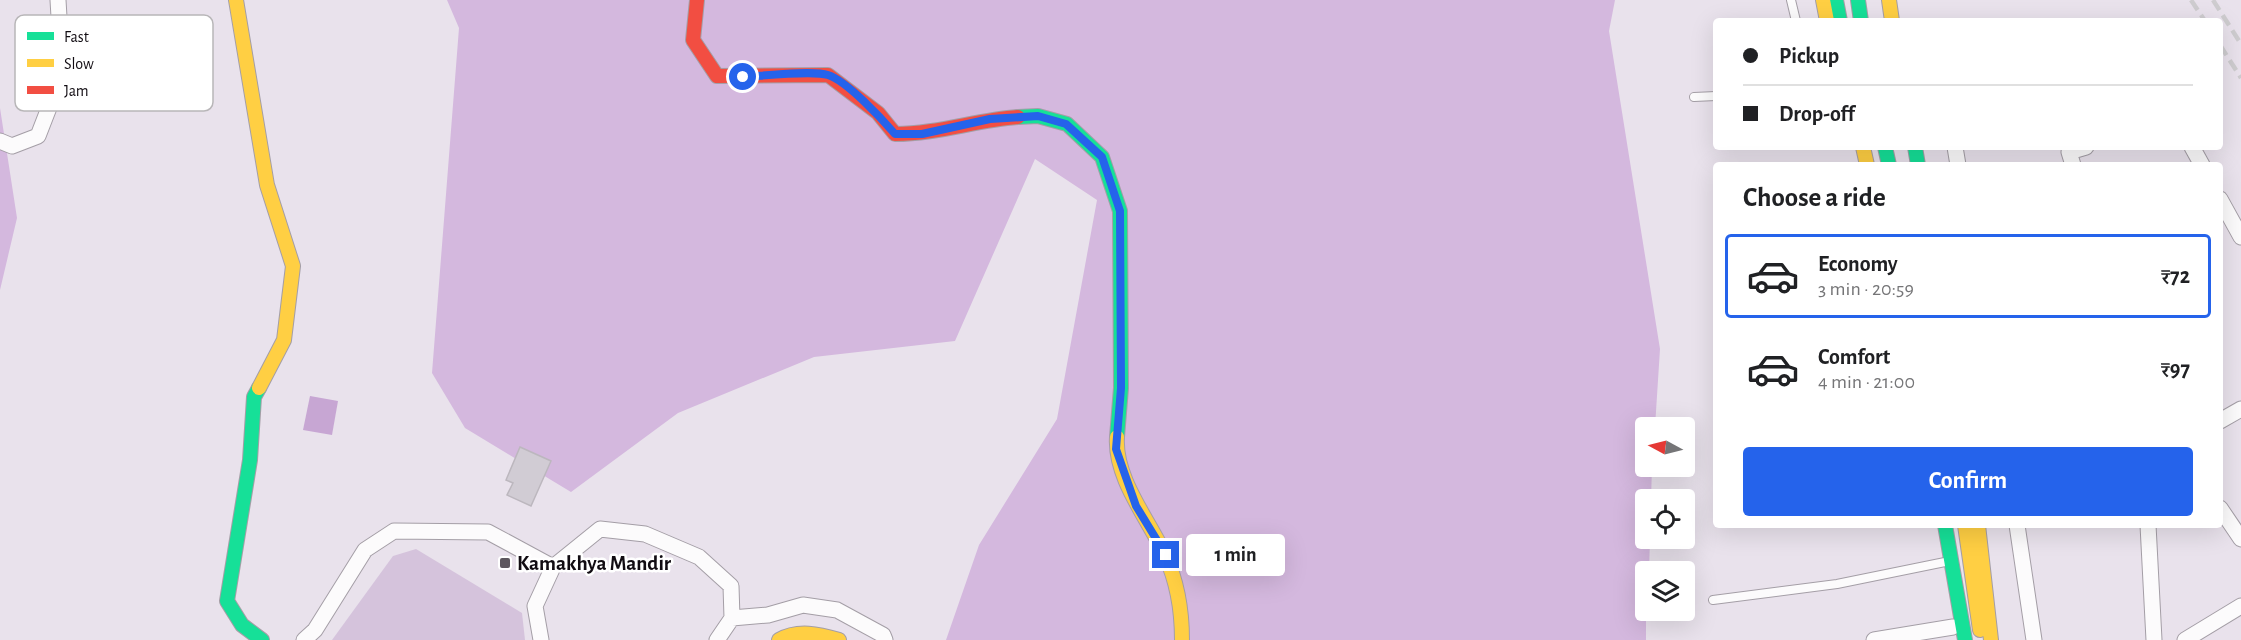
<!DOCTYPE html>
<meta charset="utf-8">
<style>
:root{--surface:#fff;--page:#f2f2f2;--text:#202124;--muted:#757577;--line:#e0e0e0;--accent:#2563eb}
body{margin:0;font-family:"Alegreya Sans",sans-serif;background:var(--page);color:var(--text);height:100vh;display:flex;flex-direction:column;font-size:22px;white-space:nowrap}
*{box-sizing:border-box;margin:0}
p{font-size:20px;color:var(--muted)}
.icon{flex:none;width:33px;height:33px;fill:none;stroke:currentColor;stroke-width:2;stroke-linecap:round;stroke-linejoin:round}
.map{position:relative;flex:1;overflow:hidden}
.sheet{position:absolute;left:1713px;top:162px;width:510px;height:366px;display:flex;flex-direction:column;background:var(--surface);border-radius:6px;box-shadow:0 6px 24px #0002}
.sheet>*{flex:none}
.guide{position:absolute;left:1713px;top:18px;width:510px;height:132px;border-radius:6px;box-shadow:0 6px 24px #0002;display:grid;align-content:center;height:132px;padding:0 30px;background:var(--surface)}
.needle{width:39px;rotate:277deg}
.buttons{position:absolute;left:1635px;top:417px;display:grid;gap:12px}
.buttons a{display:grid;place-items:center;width:60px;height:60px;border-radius:6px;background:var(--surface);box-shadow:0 6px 24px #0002;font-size:30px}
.end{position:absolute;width:27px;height:27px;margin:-14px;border:8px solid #2563eb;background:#fff;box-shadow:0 0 0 3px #fff}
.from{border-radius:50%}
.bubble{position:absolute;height:42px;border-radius:6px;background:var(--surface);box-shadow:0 6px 24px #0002;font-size:20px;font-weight:700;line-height:42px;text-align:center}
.guide b{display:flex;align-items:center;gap:21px;height:57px;font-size:22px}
.guide b+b{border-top:2px solid var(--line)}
.guide i{width:15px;height:15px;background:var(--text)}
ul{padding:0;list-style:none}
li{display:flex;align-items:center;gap:18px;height:84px;margin:0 12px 9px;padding:0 18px;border:3px solid transparent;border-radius:6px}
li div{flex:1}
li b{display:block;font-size:22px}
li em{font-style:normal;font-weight:700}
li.on{border-color:var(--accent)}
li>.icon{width:54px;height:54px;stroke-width:1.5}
h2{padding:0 30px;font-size:27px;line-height:72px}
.cta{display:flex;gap:12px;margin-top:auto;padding:12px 30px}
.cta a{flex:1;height:69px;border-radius:6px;background:var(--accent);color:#fff;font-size:24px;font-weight:700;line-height:69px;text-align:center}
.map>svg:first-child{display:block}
.green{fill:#d5c3dc}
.forest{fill:#d4b8de}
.water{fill:#c7a6d3}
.building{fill:#d1ccd4;stroke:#bcb7be;stroke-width:1.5}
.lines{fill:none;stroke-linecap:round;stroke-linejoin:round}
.lane-casing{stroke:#a49ea6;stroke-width:10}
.street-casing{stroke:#a49ea6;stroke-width:17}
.fast-casing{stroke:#a49ea6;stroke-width:16}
.slow-casing{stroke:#a49ea6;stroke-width:16}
.jam-casing{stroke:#a49ea6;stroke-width:16}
.lane{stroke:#fcfbfc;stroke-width:8}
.street{stroke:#fcfbfc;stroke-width:15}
.fast{stroke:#16e098;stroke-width:14}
.slow{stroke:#ffcf43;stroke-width:14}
.jam{stroke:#f24e42;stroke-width:14}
.rail{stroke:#cecccf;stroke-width:4.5;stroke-dasharray:12 6;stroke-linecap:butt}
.route{stroke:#2563eb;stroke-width:8}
.poi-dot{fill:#5d575e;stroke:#fff;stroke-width:2}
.labels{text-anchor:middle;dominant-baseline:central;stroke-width:5;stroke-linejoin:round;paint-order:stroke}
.poi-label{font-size:21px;font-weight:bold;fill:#110c12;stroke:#fff;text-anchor:start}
.key{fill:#fff;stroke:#b8b6b8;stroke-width:1.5}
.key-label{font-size:16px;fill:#110c12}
</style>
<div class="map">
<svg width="2241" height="640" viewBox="0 0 2241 640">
<rect width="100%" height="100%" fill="#e9e2ec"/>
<path class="green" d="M416 549 522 613 525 640H332L393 556Z"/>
<path class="forest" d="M447 0H1615L1609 31 1660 349 1655 427 1646 428V466L1652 467 1651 499 1646 500V538L1650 539 1649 571 1646 572V640H946L979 545 1057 419 1097 200 1035 159 955 341 814 357 678 413 571 492 465 428 432 373 459 28Z
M0 108 17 218 0 290Z"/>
<path class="water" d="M310 396 338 401 332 435 303 430Z"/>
<path class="building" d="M520 447 551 461 531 506 507 495 513 483 506 480Z"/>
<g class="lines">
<defs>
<path id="lane" d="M1791 0 1796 21
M1694 97 1716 96
M1713 600 1837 584 1945 562"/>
<path id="street" d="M0 141 12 146 38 136 52 100 59 17 58 0
M1955 147 1958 165
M2192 147 2202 165
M2073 165 2069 152 2086 147
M2220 199 2241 237
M2220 421 2241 409
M2220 508 2241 539
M2017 525 2034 640
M2148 525 2154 640
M732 618 768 615 803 605 837 610 883 635 885 640
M304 640 315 630 365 550 394 531 488 532 553 567
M541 640 535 606 553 567 600 529 645 534 699 557 731 586 732 618 717 640
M1874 640 1953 627
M2185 640 2241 606"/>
<path id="fast" d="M1836 0 1840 21
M1858 0 1861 21
M1018 117 1038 116 1067 124 1102 157 1120 211 1121 388 1117 437
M1885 147 1889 165
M1915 147 1918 165
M259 388 254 397 250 460 227 601 242 625 262 640
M1945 525 1965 640"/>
<path id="slow" d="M236 0 267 185 293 266 284 340 259 388
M1823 0 1827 21
M1889 0 1892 21
M1863 147 1867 165
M1117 437C1114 478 1149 520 1165 555 1177 581 1182 611 1182 640
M1965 525 1980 630
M1978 525 1991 640
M779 640C798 629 819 634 839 640"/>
<path id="jam" d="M697 0 693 40 717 76 828 75 878 113 895 134C937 134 976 120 1018 117"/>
</defs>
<use href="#lane" class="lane-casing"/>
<use href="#street" class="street-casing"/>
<use href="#fast" class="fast-casing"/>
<use href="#slow" class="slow-casing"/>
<use href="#jam" class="jam-casing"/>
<use href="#lane" class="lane"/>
<use href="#street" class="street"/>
<use href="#fast" class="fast"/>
<use href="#slow" class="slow"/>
<use href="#jam" class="jam"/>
<path class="rail" d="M2191 0 2205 21
M2213 0 2241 44
M2220 45 2241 78"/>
</g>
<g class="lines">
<path class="route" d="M743 77C762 76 812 70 828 75 847 81 882 119 895 134H922L990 119 1038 116 1066 124 1102 157 1120 211 1121 388 1116 449 1136 506 1166 555"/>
</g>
<rect class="poi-dot" x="499" y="557" width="12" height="12" rx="3"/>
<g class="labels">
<g class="poi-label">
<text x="517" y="563">Kamakhya Mandir</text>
</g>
</g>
<rect x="15" y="15" width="198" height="96" rx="9" class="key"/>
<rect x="27" y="32" width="27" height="8" fill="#16e098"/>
<rect x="27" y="59" width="27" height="8" fill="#ffcf43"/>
<rect x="27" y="86" width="27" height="8" fill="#f24e42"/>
<g class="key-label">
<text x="64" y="42">Fast</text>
<text x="64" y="69">Slow</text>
<text x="64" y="96">Jam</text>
</g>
</svg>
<div class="buttons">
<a><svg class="needle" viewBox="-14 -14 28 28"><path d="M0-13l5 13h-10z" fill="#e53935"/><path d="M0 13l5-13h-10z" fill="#757577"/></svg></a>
<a><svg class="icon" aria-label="locate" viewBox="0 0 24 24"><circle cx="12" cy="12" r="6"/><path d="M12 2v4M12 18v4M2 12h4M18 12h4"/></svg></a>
<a><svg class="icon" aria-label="layers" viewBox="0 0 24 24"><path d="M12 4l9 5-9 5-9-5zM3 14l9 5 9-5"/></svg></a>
</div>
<i class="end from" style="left:743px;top:77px"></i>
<i class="end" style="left:1166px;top:555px"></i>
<div class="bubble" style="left:1186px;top:534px;width:99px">1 min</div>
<div class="guide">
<b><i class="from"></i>Pickup</b>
<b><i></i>Drop-off</b>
</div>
<section class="sheet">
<h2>Choose a ride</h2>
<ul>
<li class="on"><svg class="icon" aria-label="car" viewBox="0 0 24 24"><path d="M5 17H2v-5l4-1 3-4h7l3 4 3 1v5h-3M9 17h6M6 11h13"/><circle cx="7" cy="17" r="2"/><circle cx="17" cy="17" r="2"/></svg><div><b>Economy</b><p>3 min · 20:59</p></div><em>₹72</em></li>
<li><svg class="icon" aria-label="car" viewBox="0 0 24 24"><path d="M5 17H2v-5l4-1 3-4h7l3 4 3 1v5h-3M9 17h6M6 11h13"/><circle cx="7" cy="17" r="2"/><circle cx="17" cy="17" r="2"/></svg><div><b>Comfort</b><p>4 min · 21:00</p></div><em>₹97</em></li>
</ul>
<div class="cta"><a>Confirm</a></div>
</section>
</div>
